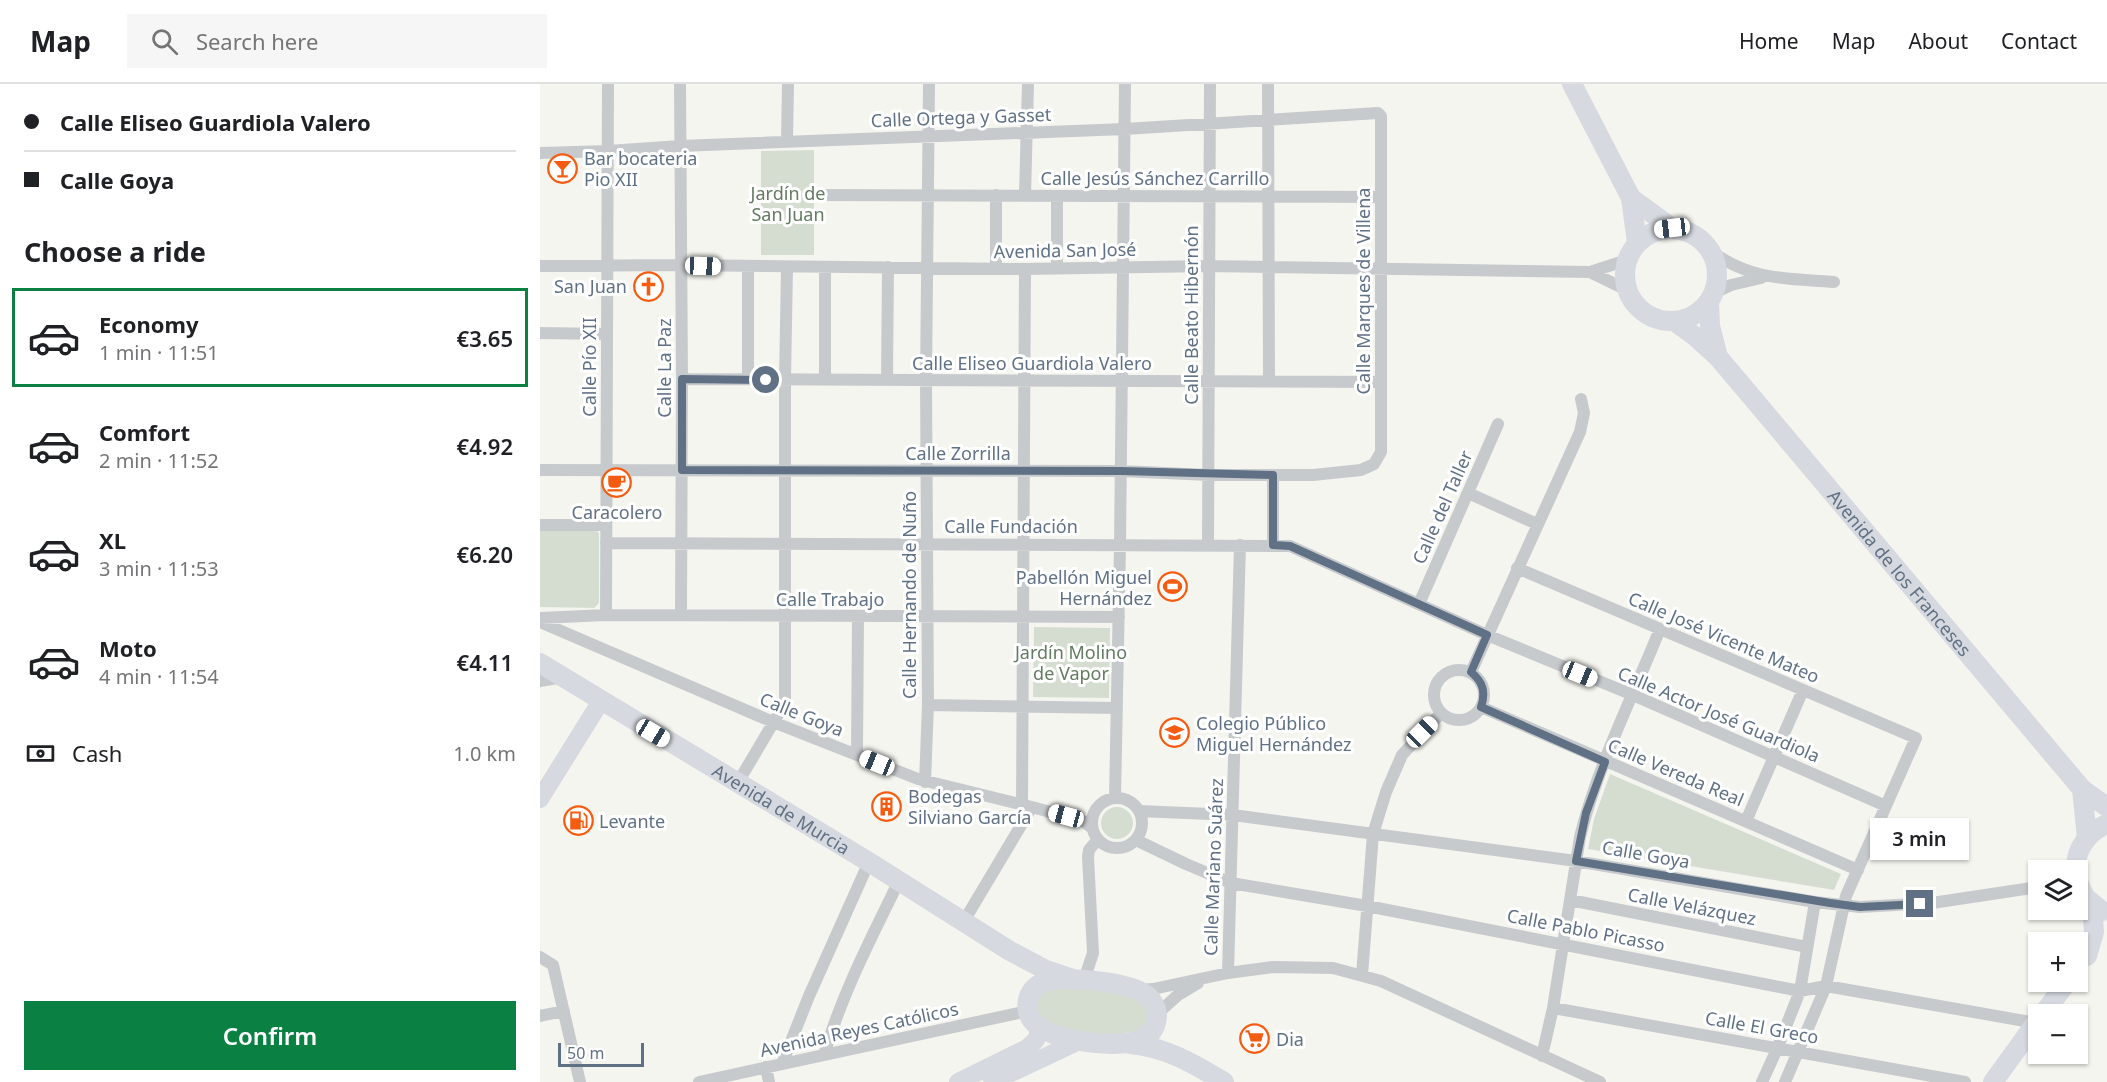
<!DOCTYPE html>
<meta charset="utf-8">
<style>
:root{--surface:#fff;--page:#f6f6f6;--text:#202124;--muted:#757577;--line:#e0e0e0;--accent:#0b8043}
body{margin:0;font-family:"Noto Sans",sans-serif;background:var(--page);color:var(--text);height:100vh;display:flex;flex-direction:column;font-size:22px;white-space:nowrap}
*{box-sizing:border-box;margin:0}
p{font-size:20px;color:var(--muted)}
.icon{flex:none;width:33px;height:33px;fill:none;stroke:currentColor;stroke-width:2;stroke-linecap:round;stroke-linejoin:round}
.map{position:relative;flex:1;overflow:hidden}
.sheet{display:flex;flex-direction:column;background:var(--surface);width:540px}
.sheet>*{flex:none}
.hud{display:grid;align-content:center;height:132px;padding:0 24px;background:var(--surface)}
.buttons{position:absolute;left:1488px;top:776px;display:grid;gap:12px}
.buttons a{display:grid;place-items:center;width:60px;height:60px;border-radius:0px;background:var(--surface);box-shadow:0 2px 4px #0004;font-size:30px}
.scale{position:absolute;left:18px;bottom:15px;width:86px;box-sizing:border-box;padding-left:6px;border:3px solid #617185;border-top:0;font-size:16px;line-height:21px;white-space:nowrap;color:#617185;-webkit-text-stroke:4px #fff;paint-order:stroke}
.end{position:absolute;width:27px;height:27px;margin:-14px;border:8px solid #617185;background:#fff;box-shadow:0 0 0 3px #fff}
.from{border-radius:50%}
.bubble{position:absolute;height:42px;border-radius:0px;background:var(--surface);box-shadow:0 2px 4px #0004;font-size:20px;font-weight:600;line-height:42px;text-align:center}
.car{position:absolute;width:18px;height:36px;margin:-18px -9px;border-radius:8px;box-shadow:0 0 4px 2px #0007;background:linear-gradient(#fff 24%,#345 0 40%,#fff 0 76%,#345 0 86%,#fff 0)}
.hud b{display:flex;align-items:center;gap:21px;height:57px;font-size:22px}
.hud b+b{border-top:2px solid var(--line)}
.hud i{width:15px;height:15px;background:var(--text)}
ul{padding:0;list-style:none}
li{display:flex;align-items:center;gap:18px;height:99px;margin:0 12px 9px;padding:0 12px;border:3px solid transparent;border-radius:0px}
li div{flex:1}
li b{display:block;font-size:22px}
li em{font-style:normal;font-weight:600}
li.active{border-color:var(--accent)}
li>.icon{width:54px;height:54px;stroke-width:1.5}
h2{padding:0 24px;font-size:27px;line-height:72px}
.pay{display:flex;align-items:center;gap:15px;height:66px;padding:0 24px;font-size:22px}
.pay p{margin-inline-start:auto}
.cta{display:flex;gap:12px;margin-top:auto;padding:12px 24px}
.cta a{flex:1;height:69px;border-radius:0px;background:var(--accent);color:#fff;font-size:24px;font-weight:600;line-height:69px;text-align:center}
header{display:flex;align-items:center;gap:36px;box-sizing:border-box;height:84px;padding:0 30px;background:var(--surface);border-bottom:2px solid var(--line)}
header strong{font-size:28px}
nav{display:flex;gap:33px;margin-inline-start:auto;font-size:21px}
.search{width:420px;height:54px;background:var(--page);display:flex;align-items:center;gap:15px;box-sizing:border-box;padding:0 21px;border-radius:0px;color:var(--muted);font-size:22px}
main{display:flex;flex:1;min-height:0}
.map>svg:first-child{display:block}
.green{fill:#d5ddd1}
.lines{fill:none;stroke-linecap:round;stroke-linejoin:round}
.street{stroke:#c7cacd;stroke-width:12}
.secondary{stroke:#d6d9df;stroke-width:18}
.primary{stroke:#d6d9df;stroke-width:20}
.route{stroke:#617185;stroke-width:8}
.labels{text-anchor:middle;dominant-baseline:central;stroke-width:6;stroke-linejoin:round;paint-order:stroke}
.street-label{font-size:18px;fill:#617185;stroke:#fff}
.poi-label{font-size:18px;fill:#617185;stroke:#fff;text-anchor:start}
.park-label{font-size:18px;fill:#637b60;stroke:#fff}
</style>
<header>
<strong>Map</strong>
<div class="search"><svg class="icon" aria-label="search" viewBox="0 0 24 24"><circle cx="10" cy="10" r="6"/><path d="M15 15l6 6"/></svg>Search here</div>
<nav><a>Home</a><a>Map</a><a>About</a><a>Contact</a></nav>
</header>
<main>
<section class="sheet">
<div class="hud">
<b><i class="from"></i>Calle Eliseo Guardiola Valero</b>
<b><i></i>Calle Goya</b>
</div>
<h2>Choose a ride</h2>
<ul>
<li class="active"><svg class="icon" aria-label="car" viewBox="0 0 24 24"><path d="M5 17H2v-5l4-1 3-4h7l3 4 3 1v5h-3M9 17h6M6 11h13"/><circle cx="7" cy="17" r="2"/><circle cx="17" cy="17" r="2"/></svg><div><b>Economy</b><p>1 min · 11:51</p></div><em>€3.65</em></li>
<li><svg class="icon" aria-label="car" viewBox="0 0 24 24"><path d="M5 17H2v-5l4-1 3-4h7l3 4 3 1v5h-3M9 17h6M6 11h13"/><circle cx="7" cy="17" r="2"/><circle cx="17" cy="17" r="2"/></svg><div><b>Comfort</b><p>2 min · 11:52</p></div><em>€4.92</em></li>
<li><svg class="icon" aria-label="car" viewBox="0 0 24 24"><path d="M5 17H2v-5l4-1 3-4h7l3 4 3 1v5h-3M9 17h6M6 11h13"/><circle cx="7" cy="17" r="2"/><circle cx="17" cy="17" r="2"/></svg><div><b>XL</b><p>3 min · 11:53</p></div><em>€6.20</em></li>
<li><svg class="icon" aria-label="car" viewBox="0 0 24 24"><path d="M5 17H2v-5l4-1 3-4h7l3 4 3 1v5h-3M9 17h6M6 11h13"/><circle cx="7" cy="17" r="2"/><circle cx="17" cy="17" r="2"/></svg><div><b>Moto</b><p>4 min · 11:54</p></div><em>€4.11</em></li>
</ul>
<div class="pay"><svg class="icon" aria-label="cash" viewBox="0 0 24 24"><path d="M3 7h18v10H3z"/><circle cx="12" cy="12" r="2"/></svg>Cash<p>1.0 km</p></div>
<div class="cta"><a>Confirm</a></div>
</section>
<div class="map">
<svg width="1567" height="998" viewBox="0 0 1567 998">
<rect width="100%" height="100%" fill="#f5f5f0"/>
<path class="green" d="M274 66V171H221V67Z
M0 447H57L59 449V519L54 524 0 523Z
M494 543 570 544 569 614 493 613Z
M1070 690 1301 790 1294 806 1048 765 1054 735Z
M561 739a16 16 0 1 1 32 0a16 16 0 1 1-32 0Z
M510 903 551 904 598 915 610 929 605 945 570 952 525 945 500 935C493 915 493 916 510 903Z"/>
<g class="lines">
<path class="street" d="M140 0 142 295 141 531
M728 0 729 297
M247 57 248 0
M0 69 68 67 140 62 585 45 838 29 841 32V368L834 380 821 386 773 391H669L581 387 0 386
M278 111 841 113
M485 111 488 0
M1172 168C1213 197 1246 194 1294 198
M0 182 141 181 485 185 668 182 1050 188 1087 176
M208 183V295
M456 184V111
M517 184V112
M1050 188 1087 206
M1174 209 1191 201 1221 194
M0 249 67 250
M142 295 841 298
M285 296V183
M347 296 348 183
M928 409 997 440
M0 441H66
M66 459 750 462 947 551 1093 611 1346 722
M668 461 670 0
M733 461V391
M977 484 1376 654 1306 812 1286 902 1245 998
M879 520 958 340
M66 531 68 0
M0 534 66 531 579 533
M0 538 233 638 378 695 492 723 543 737 552 744
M894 611a25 25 0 1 1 50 0a25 25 0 1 1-50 0Z
M931 588 1040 348 1044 329 1041 315
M0 597 23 593
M388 621 577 624
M941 623 1318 786
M317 671 318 533
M385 698 388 621 386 296 389 0
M197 700 245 619V296L247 183
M575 714 580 461 585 0
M552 739a25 25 0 1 1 50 0a25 25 0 1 1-50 0Z
M482 721 485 185
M599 727 693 731 1036 777 1275 818 1320 823 1392 819 1498 803
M1206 737 1263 606
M596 756 646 780 691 799 827 822 1260 907 1286 902 1496 939
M1030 816 1267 863
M424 837 492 723
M0 873 13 881 40 998
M688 889 700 461
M822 891 833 750 846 708 862 671 901 629
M544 896 553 869 548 773 549 766 558 755
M598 906 613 905 688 889 733 883 793 884 841 897 1060 998
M1013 924 1425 998
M617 930 638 911 658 899
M0 932 24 927
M284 971C302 910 331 854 359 797
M1002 972 1013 924 1040 753C1057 683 1093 612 1120 545
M242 980 269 912 329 778
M226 983 229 998
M159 998 488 927
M1222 998 1237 965 1260 907 1275 818"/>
<path class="secondary" d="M0 715 61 617
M418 998 487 964 496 956 500 944
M452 998 541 956"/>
<g class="primary">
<path d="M1032 0 1091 114 1097 159"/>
<path d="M1091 114 1132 144"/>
<circle cx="1131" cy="191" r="46"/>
<path d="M1169 218 1170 242 1178 273"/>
<path id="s1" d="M1134 237 1156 253 1178 273 1542 705 1567 723"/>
<path id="s2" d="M0 579 329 778 470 867 506 886 533 895"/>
<path d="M1542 705 1547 754"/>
<path d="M1536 786C1535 765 1548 748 1567 740"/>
<path d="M1538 798 1545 813 1562 827"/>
<path d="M1547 872 1554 848 1552 821"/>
<path d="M522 895C543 895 585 898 603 909 612 914 616 922 617 931 617 939 614 947 608 951 587 968 518 958 498 942 483 932 484 908 500 900 507 896 514 896 522 895Z"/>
<path d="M1503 930 1528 897"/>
<path d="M590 960C626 963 654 980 684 998"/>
<path d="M1453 998 1498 936"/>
</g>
</g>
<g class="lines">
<path class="route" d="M226 296 142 295V386L581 387 733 391V461L750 462 947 551 931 588C943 598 946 608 941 623L1065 678 1046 729 1036 777 1290 819 1320 823 1380 820"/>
</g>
<defs>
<symbol id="bar-ring" viewBox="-11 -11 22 22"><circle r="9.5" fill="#fff" stroke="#f55c11" stroke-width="1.5"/><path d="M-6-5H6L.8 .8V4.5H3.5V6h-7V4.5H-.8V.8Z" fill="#f55c11"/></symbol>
<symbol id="church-ring" viewBox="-11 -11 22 22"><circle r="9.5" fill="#fff" stroke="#f55c11" stroke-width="1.5"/><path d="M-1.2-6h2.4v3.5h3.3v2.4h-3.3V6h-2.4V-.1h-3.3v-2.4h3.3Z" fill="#f55c11"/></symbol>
<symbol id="cafe-ring" viewBox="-11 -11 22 22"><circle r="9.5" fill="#fff" stroke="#f55c11" stroke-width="1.5"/><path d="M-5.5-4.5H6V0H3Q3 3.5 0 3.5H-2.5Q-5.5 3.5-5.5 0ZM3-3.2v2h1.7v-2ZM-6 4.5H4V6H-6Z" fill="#f55c11"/></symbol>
<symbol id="stadium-ring" viewBox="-11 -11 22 22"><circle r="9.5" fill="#fff" stroke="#f55c11" stroke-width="1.5"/><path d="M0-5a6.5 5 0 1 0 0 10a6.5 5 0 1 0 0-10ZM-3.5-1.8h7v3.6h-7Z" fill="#f55c11"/></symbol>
<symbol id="school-ring" viewBox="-11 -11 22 22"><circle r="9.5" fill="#fff" stroke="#f55c11" stroke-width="1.5"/><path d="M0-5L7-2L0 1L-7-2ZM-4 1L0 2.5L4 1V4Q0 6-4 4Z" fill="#f55c11"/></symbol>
<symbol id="building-ring" viewBox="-11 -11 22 22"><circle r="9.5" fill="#fff" stroke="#f55c11" stroke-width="1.5"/><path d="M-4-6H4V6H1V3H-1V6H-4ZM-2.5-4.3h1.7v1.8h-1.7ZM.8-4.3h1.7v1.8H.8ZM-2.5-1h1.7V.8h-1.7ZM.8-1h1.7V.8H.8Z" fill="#f55c11"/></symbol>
<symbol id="fuel-ring" viewBox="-11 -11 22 22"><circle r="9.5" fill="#fff" stroke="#f55c11" stroke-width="1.5"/><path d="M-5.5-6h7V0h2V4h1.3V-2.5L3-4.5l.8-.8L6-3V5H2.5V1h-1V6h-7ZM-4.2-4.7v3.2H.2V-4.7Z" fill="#f55c11"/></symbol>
<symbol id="supermarket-ring" viewBox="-11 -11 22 22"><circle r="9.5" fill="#fff" stroke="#f55c11" stroke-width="1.5"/><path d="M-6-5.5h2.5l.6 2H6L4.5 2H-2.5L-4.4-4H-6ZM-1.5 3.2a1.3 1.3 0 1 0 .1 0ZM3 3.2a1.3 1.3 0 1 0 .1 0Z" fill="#f55c11"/></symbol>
</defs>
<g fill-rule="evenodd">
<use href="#bar-ring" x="6" y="68" width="33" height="33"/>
<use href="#church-ring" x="92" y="186" width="33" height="33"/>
<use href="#cafe-ring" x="60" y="382" width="33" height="33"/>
<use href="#stadium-ring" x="616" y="486" width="33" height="33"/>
<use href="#school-ring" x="618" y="632" width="33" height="33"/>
<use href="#building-ring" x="330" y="706" width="33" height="33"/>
<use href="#fuel-ring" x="22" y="720" width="33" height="33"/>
<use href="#supermarket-ring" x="698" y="938" width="33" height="33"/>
</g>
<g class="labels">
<g class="street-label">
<text transform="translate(421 33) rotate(-2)">Calle Ortega y Gasset</text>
<text x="615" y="94">Calle Jesús Sánchez Carrillo</text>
<text transform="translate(525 166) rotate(-1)">Avenida San José</text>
<text transform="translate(823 207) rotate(-90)">Calle Marques de Villena</text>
<text transform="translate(651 231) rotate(-90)">Calle Beato Hibernón</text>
<text x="492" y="279">Calle Eliseo Guardiola Valero</text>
<text transform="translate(49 283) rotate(-90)">Calle Pío XII</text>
<text transform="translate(124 284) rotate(-90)">Calle La Paz</text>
<text x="418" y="369">Calle Zorrilla</text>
<text transform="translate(902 423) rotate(-66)">Calle del Taller</text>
<text x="471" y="442">Calle Fundación</text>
<text stroke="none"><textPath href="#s1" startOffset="339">Avenida de los Franceses</textPath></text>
<text transform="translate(369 511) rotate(-90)">Calle Hernando de Nuño</text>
<text x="290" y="515">Calle Trabajo</text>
<text transform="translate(1184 553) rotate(23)">Calle José Vicente Mateo</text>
<text transform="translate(262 630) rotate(22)">Calle Goya</text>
<text transform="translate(1179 630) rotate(23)">Calle Actor José Guardiola</text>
<text transform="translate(1136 688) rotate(23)">Calle Vereda Real</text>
<text stroke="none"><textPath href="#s2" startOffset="282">Avenida de Murcia</textPath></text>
<text transform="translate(1106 770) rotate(10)">Calle Goya</text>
<text transform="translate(673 783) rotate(-88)">Calle Mariano Suárez</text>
<text transform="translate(1152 822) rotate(11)">Calle Velázquez</text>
<text transform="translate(1046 846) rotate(11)">Calle Pablo Picasso</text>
<text transform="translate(1222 943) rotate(10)">Calle El Greco</text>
<text transform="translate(319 945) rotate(-12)">Avenida Reyes Católicos</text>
</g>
<g class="poi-label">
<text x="44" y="74">Bar bocateria<tspan x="44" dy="21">Pio XII</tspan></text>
<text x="87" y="202" text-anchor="end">San Juan</text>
<text x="77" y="428" text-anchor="middle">Caracolero</text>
<text x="612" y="493" text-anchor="end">Pabellón Miguel<tspan x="612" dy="21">Hernández</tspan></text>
<text x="656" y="639">Colegio Público<tspan x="656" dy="21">Miguel Hernández</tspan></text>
<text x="368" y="712">Bodegas<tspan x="368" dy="21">Silviano García</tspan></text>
<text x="59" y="737">Levante</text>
<text x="736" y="955">Dia</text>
</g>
<g class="park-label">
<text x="248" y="109">Jardín de<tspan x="248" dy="21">San Juan</tspan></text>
<text x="531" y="568">Jardín Molino<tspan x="531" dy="21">de Vapor</tspan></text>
</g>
</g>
</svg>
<div class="buttons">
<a><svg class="icon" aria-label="layers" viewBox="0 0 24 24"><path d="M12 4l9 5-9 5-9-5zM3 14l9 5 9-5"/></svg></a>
<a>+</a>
<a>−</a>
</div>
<div class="scale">50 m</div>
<i class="end from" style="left:226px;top:296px"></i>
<i class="end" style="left:1380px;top:820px"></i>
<div class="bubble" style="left:1330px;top:734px;width:99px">3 min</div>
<i class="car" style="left:1132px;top:144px;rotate:263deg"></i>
<i class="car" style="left:163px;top:182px;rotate:92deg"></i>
<i class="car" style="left:1040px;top:590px;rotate:112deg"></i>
<i class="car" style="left:882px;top:648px;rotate:45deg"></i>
<i class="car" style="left:113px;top:649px;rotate:121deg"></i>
<i class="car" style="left:337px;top:679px;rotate:292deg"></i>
<i class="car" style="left:526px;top:732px;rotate:285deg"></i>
</div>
</main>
